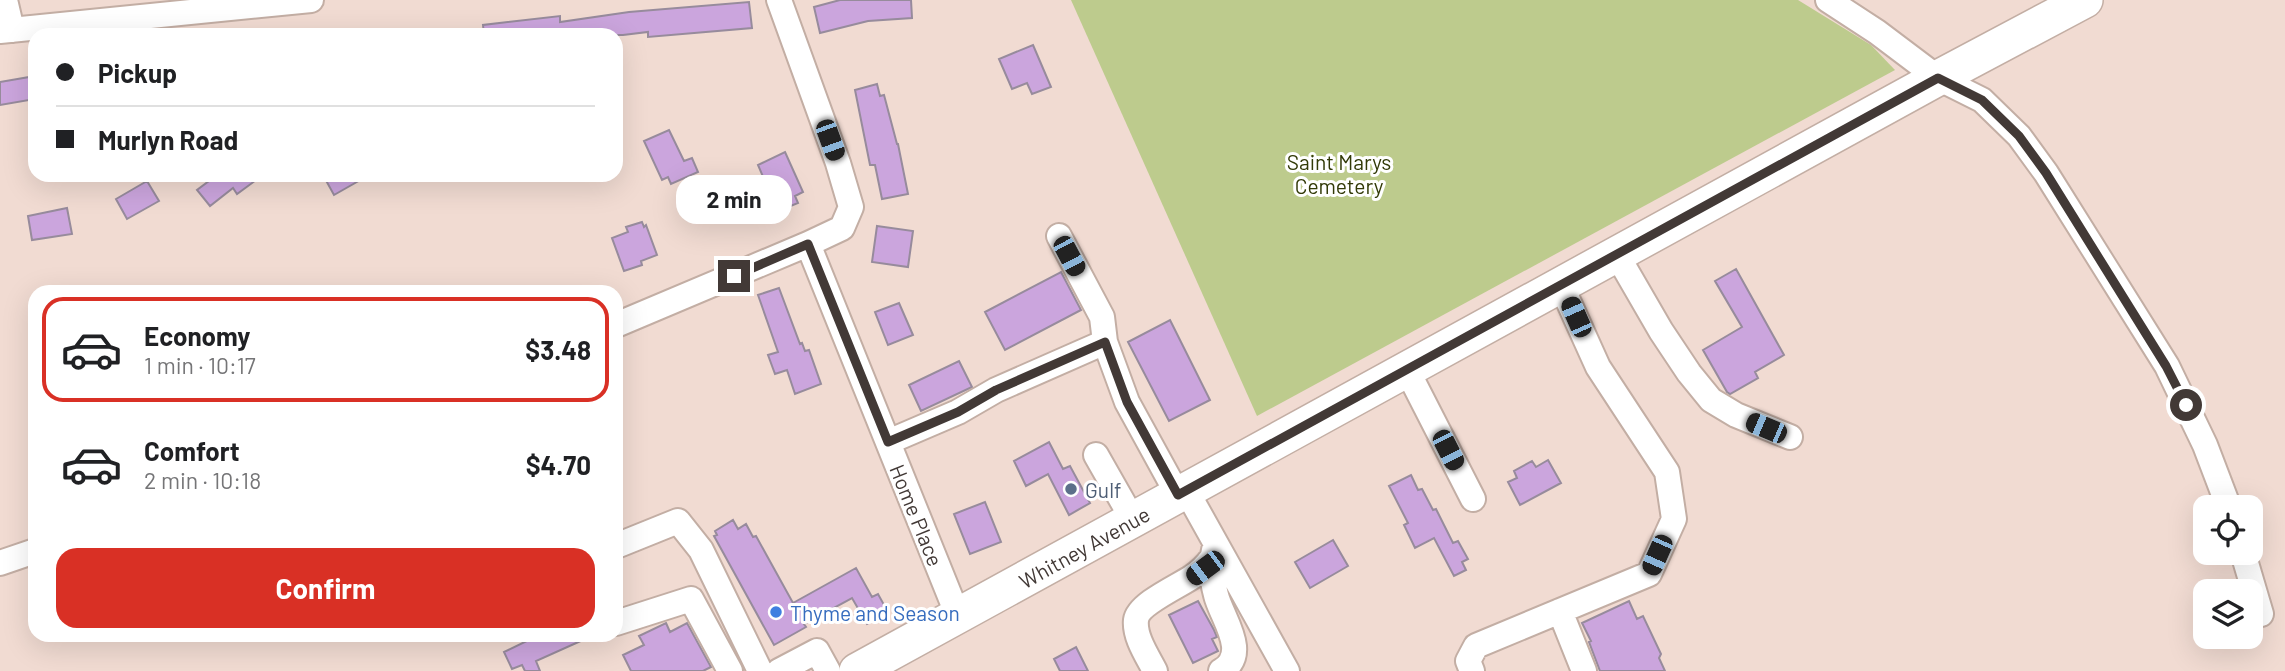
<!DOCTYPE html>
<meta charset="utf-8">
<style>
:root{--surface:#fff;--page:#f6f6f6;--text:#202124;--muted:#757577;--line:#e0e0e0;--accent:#d93025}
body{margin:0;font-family:Barlow,sans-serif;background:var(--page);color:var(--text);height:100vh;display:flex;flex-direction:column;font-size:26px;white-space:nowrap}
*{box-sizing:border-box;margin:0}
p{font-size:23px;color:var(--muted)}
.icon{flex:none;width:38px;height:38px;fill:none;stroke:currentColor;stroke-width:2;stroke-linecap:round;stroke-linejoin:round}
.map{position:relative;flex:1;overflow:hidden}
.side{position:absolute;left:28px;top:285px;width:595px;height:357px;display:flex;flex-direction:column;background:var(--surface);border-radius:21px;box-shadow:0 7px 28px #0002}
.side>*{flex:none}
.banner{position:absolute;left:28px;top:28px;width:595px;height:154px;border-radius:21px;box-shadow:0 7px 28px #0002;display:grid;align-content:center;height:154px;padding:0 28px;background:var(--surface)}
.tools{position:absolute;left:2193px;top:495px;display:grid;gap:14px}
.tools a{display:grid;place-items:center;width:70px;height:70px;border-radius:14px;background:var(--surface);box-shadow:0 7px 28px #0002;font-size:35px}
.end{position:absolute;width:32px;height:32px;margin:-16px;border:9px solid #423936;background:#fff;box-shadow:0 0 0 4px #fff}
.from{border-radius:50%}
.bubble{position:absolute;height:49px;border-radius:21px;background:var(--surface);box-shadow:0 7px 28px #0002;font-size:23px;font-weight:700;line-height:49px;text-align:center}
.car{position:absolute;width:21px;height:42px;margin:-21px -10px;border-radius:9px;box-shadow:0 0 5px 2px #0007;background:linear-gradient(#222 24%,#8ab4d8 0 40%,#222 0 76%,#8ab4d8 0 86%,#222 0)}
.banner b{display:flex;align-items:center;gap:24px;height:66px;font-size:26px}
.banner b+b{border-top:2px solid var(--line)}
.banner i{width:18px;height:18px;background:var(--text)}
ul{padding:12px 0 0;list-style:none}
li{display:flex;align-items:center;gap:21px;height:105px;margin:0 14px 10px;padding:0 14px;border:4px solid transparent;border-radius:21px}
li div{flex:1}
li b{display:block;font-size:26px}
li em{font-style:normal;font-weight:700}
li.active{border-color:var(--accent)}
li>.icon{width:63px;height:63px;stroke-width:1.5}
.button{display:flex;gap:14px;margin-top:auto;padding:14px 28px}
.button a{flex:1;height:80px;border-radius:21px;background:var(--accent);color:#fff;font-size:28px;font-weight:700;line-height:80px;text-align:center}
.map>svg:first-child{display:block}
.green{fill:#bdcb8d}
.building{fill:#cba5dd;stroke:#978b9c;stroke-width:2}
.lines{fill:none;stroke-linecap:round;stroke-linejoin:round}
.minor-casing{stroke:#c3aea4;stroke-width:28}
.highway-casing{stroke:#c3aea4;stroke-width:38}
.minor{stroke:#fff;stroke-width:24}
.highway{stroke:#fff;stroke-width:35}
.route{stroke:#423936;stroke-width:9}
.service-dot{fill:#5c6f8a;stroke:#fff;stroke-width:2.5}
.shop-dot{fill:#3f7fe0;stroke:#fff;stroke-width:2.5}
.labels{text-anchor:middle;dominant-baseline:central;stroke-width:6;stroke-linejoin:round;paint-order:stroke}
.park-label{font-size:21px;fill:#323a07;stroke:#fff}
.service-label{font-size:21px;fill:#4e5e75;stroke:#fff;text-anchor:start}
.street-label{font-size:21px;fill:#423936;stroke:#fff}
.shop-label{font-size:21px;fill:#366cbe;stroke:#fff;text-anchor:start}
</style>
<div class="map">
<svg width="2285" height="671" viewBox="0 0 2285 671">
<rect width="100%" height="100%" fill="#f1dbd2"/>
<path class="green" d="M1071 0H1798L1871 45 1895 70 1257 416Z"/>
<path class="building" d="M840 0H911L912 18 868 21 820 33 814 7Z
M749 2 752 28 648 37V32L623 35H484L483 25 560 16V22L629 12Z
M1033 45 1051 87 1032 94 1027 83 1012 89 999 59Z
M35 76V99L0 105V82Z
M877 84 880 96 884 95 897 144H898L908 194 882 199 875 165H870L855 90Z
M669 130 684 161 692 158 698 172 671 184 668 177 662 180 644 141Z
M785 152 803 192 795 196 798 203 781 210 778 204 767 208 759 189 767 186 758 165Z
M217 175H263L237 194 233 188 210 206 197 190Z
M323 175H369L334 195Z
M147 181 159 201 127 219 116 199Z
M67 208 72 234 32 240 28 216Z
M642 222 644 227 646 225 657 255 641 261 642 265 624 271 612 238 628 232 626 227Z
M877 226 913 231 908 267 872 262Z
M1736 269 1784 355 1755 372 1758 378 1730 394 1727 392 1703 350 1742 327 1715 281Z
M1061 272 1081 310 1005 350 985 312Z
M779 288 800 344 802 343 805 351 809 350 821 384 795 394 787 370 775 374 768 355 778 352 758 295Z
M899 303 913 335 888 345 875 312Z
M1170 320 1210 400 1169 421 1128 342Z
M959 361 972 387 921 411 909 385Z
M1049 442 1063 469 1070 466 1090 503 1069 515 1048 474 1026 486 1014 461Z
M1548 460 1561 483 1520 505 1508 482 1517 478 1514 471 1532 461 1536 467Z
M1411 475 1418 490 1422 489 1433 510 1436 509 1453 543 1458 541 1468 559 1462 562 1466 570 1454 576 1434 538 1415 548 1404 525 1408 523 1389 486Z
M985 502 1001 542 970 554 954 514Z
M733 520 738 529 746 524 753 537 756 536 793 603 856 568 872 597 878 594 888 612 867 624 852 598 804 624 806 627 774 645 714 536 717 535 715 531Z
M1333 540 1348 566 1310 588 1295 562Z
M1198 601 1214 630 1217 637 1212 639 1218 651 1193 663 1169 615Z
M1629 601 1637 619 1643 616 1661 654 1659 658 1665 671H1600L1589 642 1591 641 1582 623Z
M666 623 670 632 687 623 711 667 703 671H631L623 655 644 645 639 636Z
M539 635H594L536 661 540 671H525L522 665 512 669 504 652Z
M1076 647 1088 671H1060L1054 659Z"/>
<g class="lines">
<defs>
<path id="minor" d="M5 0 12 30
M779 0 838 163 851 207 842 228 808 244 958 616
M1828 0 1877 32 1938 78 1982 100 2019 136 2046 173 2167 366 2205 445 2229 508
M0 31 311 0
M1059 236 1102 317 1105 342
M1617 255 1661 331 1689 373 1711 400 1736 415 1790 437
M616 325 808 244
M1407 370 1473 499
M888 442 958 412 996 390 1105 342 1127 402 1178 495
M1096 455 1133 520
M1186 490 1287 671
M616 546 678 521 701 550 760 671
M1214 550C1210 564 1212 580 1216 595 1221 617 1251 654 1221 671
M2243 553 2261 614
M0 563 35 551
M1560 611 1584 671
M616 623 691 599 730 671
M779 671 817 651 828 671
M1155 671C1148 657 1134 637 1136 620 1138 604 1179 586 1192 577 1200 572 1206 566 1212 558
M1472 671 1468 661 1476 646 1649 574 1674 519 1667 472 1598 367 1561 285"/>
<path id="highway" d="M857 671 1938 78 2085 0"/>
</defs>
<use href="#minor" class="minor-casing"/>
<use href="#highway" class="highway-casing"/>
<use href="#minor" class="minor"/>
<use href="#highway" class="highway"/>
</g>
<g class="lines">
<path class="route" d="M734 276 808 244 888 442 958 412 996 390 1105 342 1127 402 1178 495 1938 78 1982 100 2019 136 2046 173 2166 366 2186 405"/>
</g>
<circle class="service-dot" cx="1071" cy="489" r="7"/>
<circle class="shop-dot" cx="776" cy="612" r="7"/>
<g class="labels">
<g class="park-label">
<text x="1339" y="161">Saint Marys<tspan x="1339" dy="24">Cemetery</tspan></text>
</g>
<g class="service-label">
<text x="1085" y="489">Gulf</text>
</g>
<g class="street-label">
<text transform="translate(917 515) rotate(68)">Home Place</text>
<text transform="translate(1084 547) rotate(-29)">Whitney Avenue</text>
</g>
<g class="shop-label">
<text x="790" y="612">Thyme and Season</text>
</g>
</g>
</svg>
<div class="tools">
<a><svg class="icon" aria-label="locate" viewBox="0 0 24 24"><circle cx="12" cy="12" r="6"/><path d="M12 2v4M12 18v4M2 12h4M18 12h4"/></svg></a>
<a><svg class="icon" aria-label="layers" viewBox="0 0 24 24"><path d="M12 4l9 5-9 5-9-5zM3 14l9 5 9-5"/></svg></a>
</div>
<i class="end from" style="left:2186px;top:405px"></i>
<i class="end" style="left:734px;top:276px"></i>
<div class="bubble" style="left:676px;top:175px;width:116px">2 min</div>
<i class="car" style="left:830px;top:140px;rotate:160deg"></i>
<i class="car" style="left:1069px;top:256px;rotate:152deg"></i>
<i class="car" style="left:1576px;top:317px;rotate:336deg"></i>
<i class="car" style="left:1766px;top:428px;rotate:293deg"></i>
<i class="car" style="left:1448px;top:450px;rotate:153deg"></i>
<i class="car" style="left:1657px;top:555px;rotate:204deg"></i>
<i class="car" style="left:1205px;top:568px;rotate:233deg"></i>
<div class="banner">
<b><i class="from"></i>Pickup</b>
<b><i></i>Murlyn Road</b>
</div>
<section class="side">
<ul>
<li class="active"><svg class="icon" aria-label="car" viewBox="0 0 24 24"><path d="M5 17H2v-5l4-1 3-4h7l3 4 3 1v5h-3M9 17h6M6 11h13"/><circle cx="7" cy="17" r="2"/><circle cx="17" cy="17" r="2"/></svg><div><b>Economy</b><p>1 min · 10:17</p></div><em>$3.48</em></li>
<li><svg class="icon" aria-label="car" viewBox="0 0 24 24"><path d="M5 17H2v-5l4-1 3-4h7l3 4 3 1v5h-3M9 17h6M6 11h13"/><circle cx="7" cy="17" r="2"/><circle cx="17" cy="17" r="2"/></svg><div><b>Comfort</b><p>2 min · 10:18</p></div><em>$4.70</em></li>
</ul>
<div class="button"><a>Confirm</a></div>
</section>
</div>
